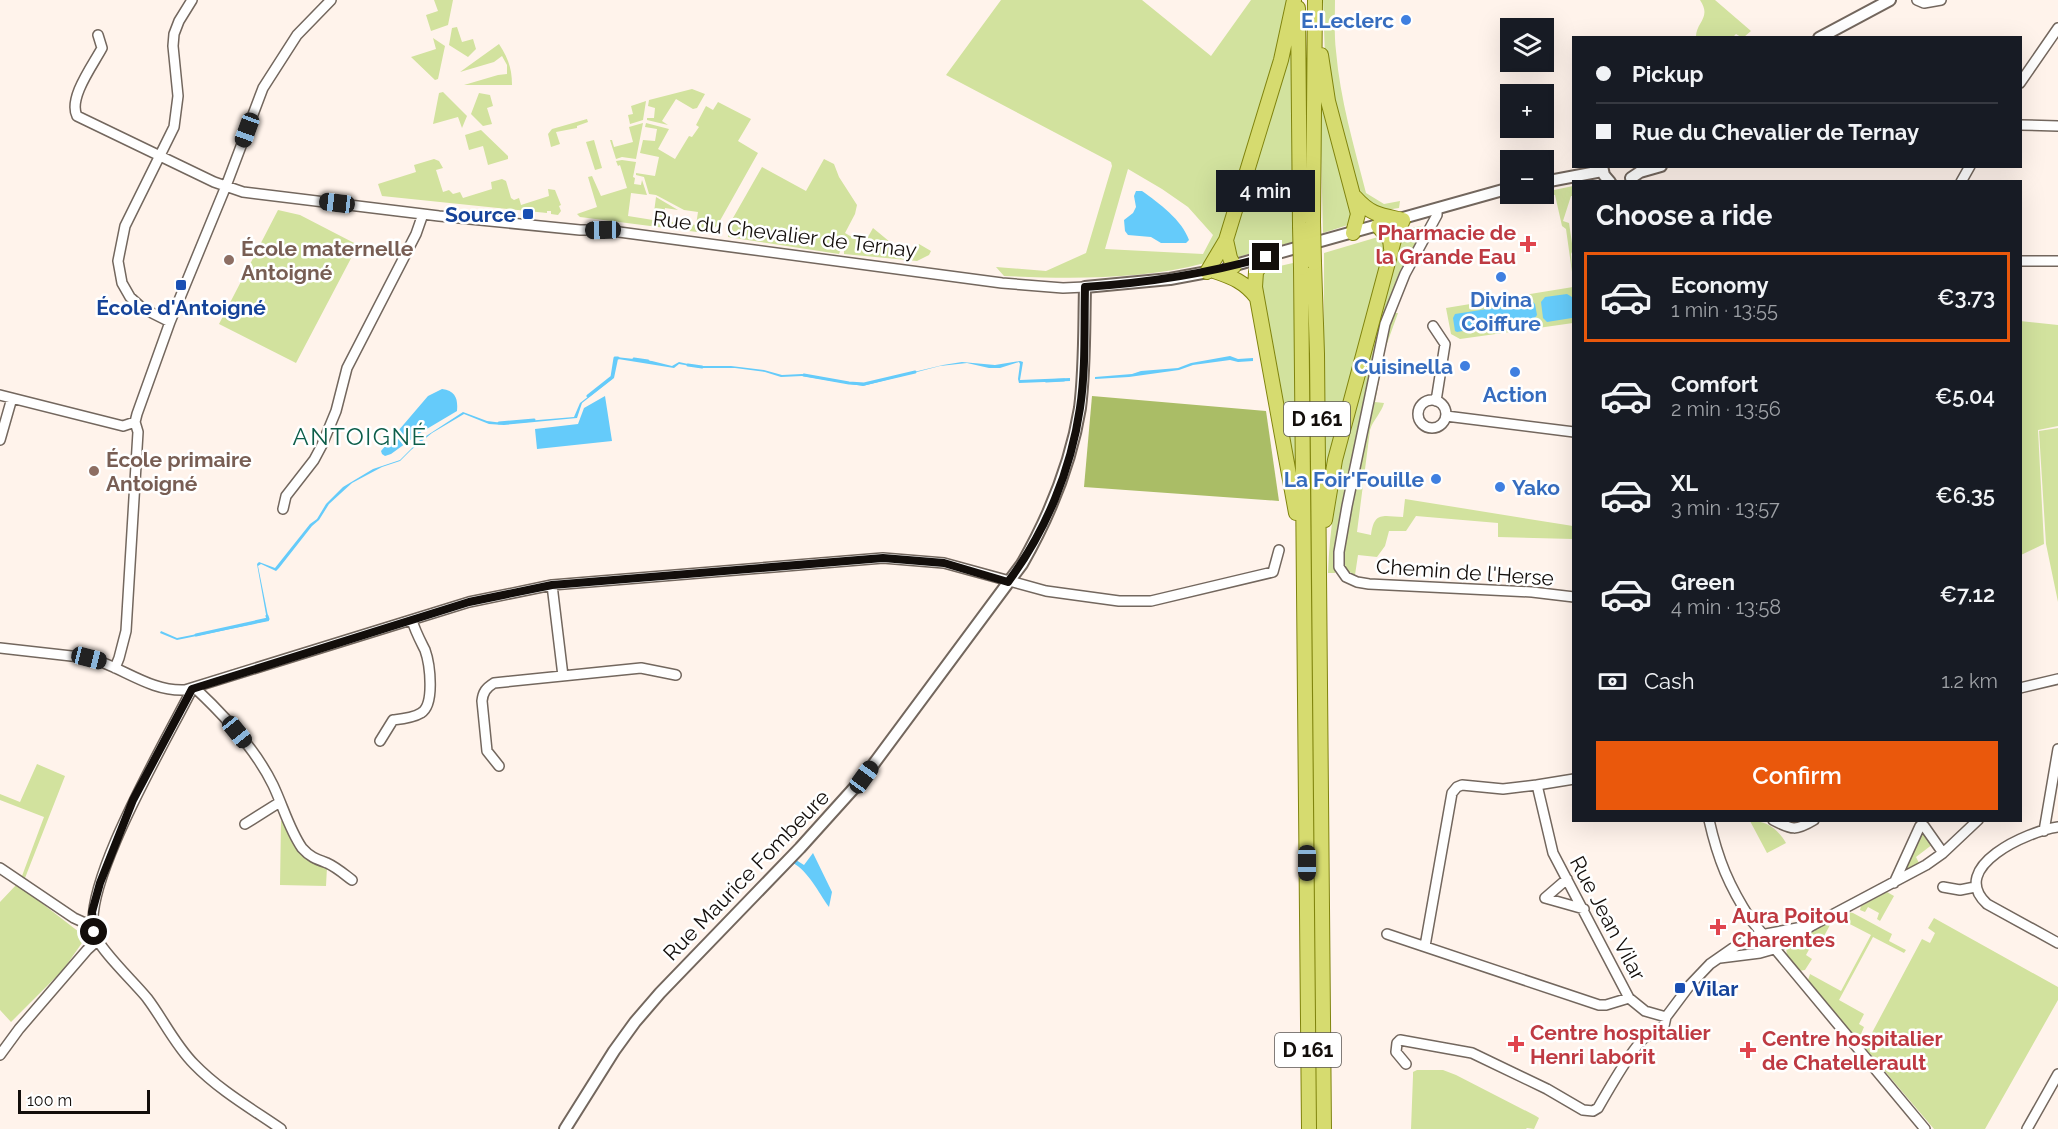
<!DOCTYPE html>
<meta charset="utf-8">
<style>
:root{--surface:#171b24;--page:#242831;--text:#f1f3f6;--muted:#9ea1a6;--line:#363941;--accent:#ea580c}
body{margin:0;font-family:Raleway,sans-serif;background:var(--page);color:var(--text);height:100vh;display:flex;flex-direction:column;font-size:22px;white-space:nowrap}
*{box-sizing:border-box;margin:0}
p{font-size:20px;color:var(--muted)}
.icon{flex:none;width:33px;height:33px;fill:none;stroke:currentColor;stroke-width:2;stroke-linecap:round;stroke-linejoin:round}
.map{position:relative;flex:1;overflow:hidden}
.panel{position:absolute;left:1572px;top:180px;width:450px;height:642px;display:flex;flex-direction:column;background:var(--surface);border-radius:0px;box-shadow:0 6px 24px #0002}
.panel>*{flex:none}
.guide{position:absolute;left:1572px;top:36px;width:450px;height:132px;border-radius:0px;box-shadow:0 6px 24px #0002;display:grid;align-content:center;height:132px;padding:0 24px;background:var(--surface)}
.controls{position:absolute;left:1500px;top:18px;display:grid;gap:12px}
.controls a{display:grid;place-items:center;width:54px;height:54px;border-radius:0px;background:var(--surface);box-shadow:0 6px 24px #0002;font-size:30px}
.scale{position:absolute;left:18px;bottom:15px;width:132px;box-sizing:border-box;padding-left:6px;border:3px solid #130e0b;border-top:0;font-size:16px;line-height:21px;white-space:nowrap;color:#130e0b;-webkit-text-stroke:4px #fff;paint-order:stroke}
.end{position:absolute;width:27px;height:27px;margin:-14px;border:8px solid #130e0b;background:#fff;box-shadow:0 0 0 3px #fff}
.from{border-radius:50%}
.bubble{position:absolute;height:42px;border-radius:0px;background:var(--surface);box-shadow:0 6px 24px #0002;font-size:20px;font-weight:600;line-height:42px;text-align:center}
.car{position:absolute;width:18px;height:36px;margin:-18px -9px;border-radius:8px;box-shadow:0 0 4px 2px #0007;background:linear-gradient(#222 24%,#8ab4d8 0 40%,#222 0 76%,#8ab4d8 0 86%,#222 0)}
.guide b{display:flex;align-items:center;gap:21px;height:57px;font-size:22px}
.guide b+b{border-top:2px solid var(--line)}
.guide i{width:15px;height:15px;background:var(--text)}
ul{padding:0;list-style:none}
li{display:flex;align-items:center;gap:18px;height:90px;margin:0 12px 9px;padding:0 12px;border:3px solid transparent;border-radius:0px}
li div{flex:1}
li b{display:block;font-size:22px}
li em{font-style:normal;font-weight:600}
li.selected{border-color:var(--accent)}
li>.icon{width:54px;height:54px;stroke-width:1.5}
h2{padding:0 24px;font-size:27px;line-height:72px}
.pay{display:flex;align-items:center;gap:15px;height:66px;padding:0 24px;font-size:22px}
.pay p{margin-inline-start:auto}
.action{display:flex;gap:12px;margin-top:auto;padding:12px 24px}
.action a{flex:1;height:69px;border-radius:0px;background:var(--accent);color:#fff;font-size:24px;font-weight:600;line-height:69px;text-align:center}
.map>svg:first-child{display:block}
.green{fill:#d2e29e;fill-rule:evenodd}
.forest{fill:#aabd66}
.water{fill:#65cbfa}
.lines{fill:none;stroke-linecap:round;stroke-linejoin:round}
.stream{stroke:#65cbfa;stroke-width:3}
.minor-casing{stroke:#73675e;stroke-width:12}
.tertiary-casing{stroke:#73675e;stroke-width:14}
.primary-casing{stroke:#80840e;stroke-width:16}
.minor{stroke:#fff;stroke-width:9}
.tertiary{stroke:#fff;stroke-width:10}
.primary{stroke:#d6db6f;stroke-width:14}
.primary-bridge-casing{stroke:#80840e;stroke-width:16;stroke-linecap:butt}
.primary-bridge{stroke:#d6db6f;stroke-width:14}
.route{stroke:#130e0b;stroke-width:8}
.shop-dot{fill:#3f7fe0;stroke:#fff;stroke-width:2}
.transit-dot{fill:#1a4fb4;stroke:#fff;stroke-width:2}
.health-dot{fill:#e0444e;stroke:#fff;stroke-width:2}
.education-dot{fill:#8d6e63;stroke:#fff;stroke-width:2}
.labels{text-anchor:middle;dominant-baseline:central;stroke-width:5;stroke-linejoin:round;paint-order:stroke}
.shield{fill:#fff;stroke:#5a5654;stroke-width:1.5}
.shield-label{font-size:20px;font-weight:bold;fill:#130e0b}
.shop-label{font-size:21px;font-weight:bold;fill:#366cbe;stroke:#fff;text-anchor:end}
.transit-label{font-size:21px;font-weight:bold;fill:#164399;stroke:#fff;text-anchor:end}
.health-label{font-size:21px;font-weight:bold;fill:#be3a42;stroke:#fff;text-anchor:start}
.street-label{font-size:21px;fill:#130e0b;stroke:#fff}
.education-label{font-size:21px;font-weight:bold;fill:#785e54;stroke:#fff;text-anchor:start}
.quarter-label{font-size:24px;letter-spacing:1.5px;fill:#0d5e4a;stroke:#fff}
</style>
<div class="map">
<svg width="2058" height="1129" viewBox="0 0 2058 1129">
<rect width="100%" height="100%" fill="#fff3eb"/>
<path class="green" d="M434 0H453L448 25 431 31 426 15 438 11Z
M1001 0H1142L1211 56 1251 0H1288L1281 40 1220 242 1205 263C1140 280 1070 279 1004 276L996 267 1046 271 1086 253 1112 166 1111 162 946 75ZM1128 169 1162 189 1188 207 1213 235 1203 254 1105 249Z
M1323 0H1335C1335 17 1334 34 1336 51 1340 99 1354 146 1366 193L1384 204 1400 201 1399 208 1386 210 1372 209 1356 188 1325 58Z
M1700 0H1715L1751 31 1744 37H1741L1736 34 1733 37H1696C1696 22 1712 18 1700 0Z
M1293 18V242L1234 258 1230 235Z
M457 27 462 42 473 39 476 49 468 57 449 45 452 28Z
M433 38 445 46 438 79 435 80 411 57 436 49Z
M499 44C508 58 512 68 512 85H464L498 75 507 74V65L502 56 494 62 460 72Z
M1319 67 1354 209 1351 224 1323 233Z
M692 89 705 94 697 108 693 109 676 99 662 121 668 125 647 120V118H654L655 108 648 106 649 100Z
M443 92 467 116 462 128 458 117 433 124 439 93Z
M479 93 490 95 493 106 487 108 492 124 483 126 471 114Z
M646 101 643 120 630 124 628 115 633 114 631 106Z
M718 102 751 119 738 141 758 153 717 226 705 233 580 217 577 214 597 207 588 177 592 176 601 196 627 188 620 165 618 166 616 161 622 160 636 162 633 177 635 178 634 184 641 185 642 180 647 195 631 193 628 216 653 220 656 197 678 210 665 208 663 221 696 225 698 212 684 210 656 195 649 194 644 177 636 175V173L655 176 659 157 640 153 643 140 655 141 657 129 645 127 646 123 669 129 658 149 675 159 689 136 692 137 699 127 696 125 706 106 713 110Z
M587 119 588 122 577 126V128L556 132 560 144 551 147 548 134 552 129Z
M643 123 636 159 622 157 616 159 610 140H612L614 147 633 142 629 127Z
M481 130 508 156V159L488 165 483 146 469 150 465 135Z
M594 140 602 168 595 170 586 142Z
M434 159 439 161 443 168 436 170 443 192 449 190 453 194 460 192 463 198 492 189 491 182 502 179 506 181 511 198 514 200 519 198 521 205 549 196 548 189 555 190 561 205 559 206 561 211 558 215 551 214V211H547V213L382 196 378 184 416 172 414 165Z
M824 159 834 164 839 177 857 205 855 214 845 233 864 244 873 228 890 242 912 256 919 244 931 251 929 255 917 261 844 254V250L841 249 839 254 728 237 729 225 762 167 806 191Z
M1573 186V196H1571L1563 221 1569 223 1573 250 1571 254 1573 279 1566 229 1562 226 1555 195H1551L1554 190Z
M278 210 300 215 358 245 296 363 219 324Z
M1418 226 1423 227 1425 230 1403 269 1383 319 1342 509 1336 554 1335 573H1328C1331 487 1355 405 1376 322 1381 301 1391 251 1403 235 1406 230 1413 228 1418 226Z
M1378 237 1386 243 1323 509 1324 253Z
M1293 263 1298 494 1259 289 1262 276 1267 269Z
M1573 287V323L1460 339 1451 334 1446 308Z
M1392 313H1398L1385 349 1375 402 1384 403C1382 412 1373 420 1370 430L1357 532 1371 535C1374 511 1383 516 1403 517L1405 499 1573 526V539L1498 537V523L1416 516 1406 531H1389L1385 546 1377 557 1358 555 1355 575 1346 570 1342 561 1344 539Z
M2020 321 2058 325V426L2038 430 2044 544 2021 555Z
M2058 428V602L2046 544 2039 431Z
M37 764 65 776 25 878 22 876 44 817 0 800V794L20 802Z
M281 821H283C291 845 301 861 327 867L326 886 280 885Z
M1750 821C1766 820 1778 829 1786 843L1767 853Z
M1921 832H1924L1933 844 1916 857 1919 863 1905 872 1903 871Z
M17 884 79 932 84 940 63 970 11 1022 0 1010V902Z
M1887 892 1894 896 1880 921 1877 919 1879 913 1868 907 1865 912 1860 910 1861 906Z
M1847 912 1853 913 1892 934 1889 941 1906 950 1904 953 1873 937 1839 1000 1864 1014 1859 1024 1864 1027 1861 1034 1857 1036 1852 1035 1808 980 1810 974 1841 991 1871 935 1840 919Z
M1934 918 2058 987V1000L1985 1129H1934L1865 1048 1866 1044 1922 939 1930 943 1935 933 1928 928Z
M1829 922 1830 925 1823 938 1817 935 1806 955 1812 959 1805 970 1799 971 1787 957 1786 946 1790 942Z
M1417 1070H1443L1456 1075 1536 1116 1539 1118 1534 1129 1527 1128 1526 1129H1411L1413 1076V1072Z"/>
<path class="forest" d="M1092 396 1266 411 1279 501 1084 487Z"/>
<path class="water" d="M1136 191H1142C1159 203 1182 220 1189 240L1186 243H1161L1151 237 1128 235 1125 231 1124 220 1133 213 1136 207 1134 196Z
M1567 294 1572 297 1574 316 1572 318 1547 322 1543 318 1541 302 1545 297Z
M1533 302 1535 304 1537 315 1534 319 1457 332 1455 331 1453 318 1455 314Z
M1230 356 1238 359 1253 358V361L1238 362 1230 360 1193 365 1179 370 1129 377 1095 379V377L1132 374 1141 371 1178 368 1191 363Z
M616 357 652 361 672 366 679 362 697 366H731L764 370 782 375 802 374 853 384 868 383 943 365 962 362 995 365 1020 361 1023 362 1020 380 1070 378V381L1019 383 1018 379 1020 364 1019 362 1000 368H989L967 363 940 366 863 386 802 376 781 377 765 372 735 368H702L679 364 674 368 618 359 614 378 582 403 577 418 504 425 489 424 464 414 432 433 411 450 400 461 382 467 352 483 329 504 319 520 312 526 279 568 276 571 261 564 258 566 269 621 177 640 160 633 161 631 177 638 267 620 257 564 259 562 275 568 310 524 317 519 326 504 343 487 373 469 400 460 420 440 463 412 487 421 503 423 574 417 580 403 607 382 613 375Z
M442 389C456 391 458 399 457 411L420 433 391 454 385 456 382 454 381 451 428 396Z
M605 396 612 441 537 449 535 429 578 424 584 408Z
M813 853 832 892 829 907C818 892 809 872 793 863L796 860 804 865Z"/>
<g class="lines">
<path class="stream" d="M634 359 648 361
M688 365 702 367
M804 375 849 383 864 384 915 372
M1046 381 1064 380
M588 396 612 377 615 358H618
M499 423 534 420
M196 635 268 619 267 616"/>
<defs>
<path id="minor" d="M1917 0 1924 3 1941 0
M98 35 102 48C93 65 68 98 77 116L214 182 243 192 439 216 580 230H604L1002 283 1063 288 1085 287
M2020 83 2058 28
M2020 125 2058 126
M1961 182 1970 166
M1437 209V215L1405 274 1385 324 1347 506 1339 552V567L1346 577 1357 582 1369 584 1532 592 1574 597
M2020 261H2058
M170 322 142 308 130 297 122 283 118 261 125 226 174 127 178 96 173 46 174 34 179 21 192 0
M1433 326 1445 344 1436 401
M0 395 123 426 135 422
M1418 414a14 14 0 1 1 28 0a14 14 0 1 1-28 0Z
M1446 416 1574 432
M0 440 12 398
M283 509 286 496 314 460 322 445 336 411 347 368 416 234 423 214
M552 585 563 676
M0 648 89 658C121 666 150 692 185 690L469 602 552 585 883 558 944 563 1046 591 1119 601H1151L1273 572 1279 550
M115 668 119 658 126 631 138 432 135 422 137 414 170 322 226 186 263 88 297 35 331 0
M195 688C225 716 255 748 273 785 283 806 289 829 302 848 310 857 316 859 327 863 336 867 344 874 352 880
M2020 688 2058 679
M192 689C169 736 78 889 95 935 101 951 134 982 147 998 163 1019 175 1045 194 1064 219 1090 252 1109 281 1129
M380 741 393 720C402 719 413 718 421 713 435 705 430 664 425 650 420 640 415 631 412 620
M499 766 487 751 482 701C483 692 486 688 494 683L641 668 676 675
M1537 785 1574 779
M1709 820C1718 860 1729 886 1751 920L1925 1129
M1773 820C1792 830 1796 831 1814 820
M245 824 280 802
M2058 827C2028 831 1947 867 1987 904L2058 943
M2044 831 2058 749
M0 868 74 918 85 923 93 924
M1567 879 1545 898 1584 909
M1894 883 1920 826H1924L1943 853
M1943 887 1960 890 1975 887
M1387 934 1599 1005H1606L1629 998 1645 1011 1666 1017
M1425 946 1452 793 1457 787 1462 785 1503 789 1537 785 1553 853 1629 998
M1720 958 1760 953 1774 949 1813 925 1926 865 1943 853 1978 820
M0 1055 19 1029 87 950 98 940
M1406 1064 1396 1052 1397 1043 1400 1040 1472 1053 1547 1089 1583 1110 1593 1111 1598 1108C1606 1094 1636 1042 1647 1036 1652 1034 1657 1035 1662 1035L1666 1017 1690 985 1710 964 1733 948 1755 936 1813 925
M2027 1129 2058 1074"/>
<path id="tertiary" d="M1819 38 1890 0
M1602 166 1604 175 1610 182
M1631 178 1640 172 1661 166
M1544 182 1602 171
M1228 267 1510 188
M565 1129 614 1051 635 1022 660 993 800 848 864 777 1022 564C1050 515 1071 463 1080 408 1085 368 1084 327 1085 287L1170 279 1213 271"/>
<path id="primary" d="M1298 8 1300 226
M1321 55 1328 101 1358 214 1353 233
M1313 222 1315 0
M1378 226 1390 240 1391 248
M1226 240 1230 258 1234 266
M1266 257 1256 272 1255 287 1296 513
M1314 263 1317 354 1324 1129
M1301 268 1309 1129
M1214 271C1232 277 1245 282 1257 298
M1207 272 1226 240 1281 60 1294 0
M1325 520 1335 460 1394 240 1403 220C1380 215 1371 215 1355 197"/>
</defs>
<use href="#minor" class="minor-casing"/>
<use href="#tertiary" class="tertiary-casing"/>
<use href="#primary" class="primary-casing"/>
<use href="#minor" class="minor"/>
<use href="#tertiary" class="tertiary"/>
<use href="#primary" class="primary"/>
<defs>
<path id="primary-bridge" d="M1313 222 1314 263
M1300 226 1301 268"/>
</defs>
<use href="#primary-bridge" class="primary-bridge-casing"/>
<use href="#primary-bridge" class="primary-bridge"/>
</g>
<g class="lines">
<path class="route" d="M94 932 92 912 100 883 133 800 192 689 469 602 552 585 883 558 944 563 1008 582C1046 531 1071 470 1080 408 1086 368 1084 327 1085 287 1147 283 1206 274 1266 257"/>
</g>
<g class="shop-dot">
<circle cx="1406" cy="20" r="6"/>
<circle cx="1501" cy="277" r="6"/>
<circle cx="1465" cy="366" r="6"/>
<circle cx="1515" cy="372" r="6"/>
<circle cx="1436" cy="479" r="6"/>
<circle cx="1500" cy="487" r="6"/>
</g>
<g class="transit-dot">
<rect x="522" y="208" width="12" height="12" rx="3"/>
<rect x="175" y="279" width="12" height="12" rx="3"/>
<rect x="1674" y="982" width="12" height="12" rx="3"/>
</g>
<g class="health-dot">
<path d="M1525 235h6v6h6v6h-6v6h-6v-6h-6v-6h6z"/>
<path d="M1715 918h6v6h6v6h-6v6h-6v-6h-6v-6h6z"/>
<path d="M1513 1035h6v6h6v6h-6v6h-6v-6h-6v-6h6z"/>
<path d="M1745 1041h6v6h6v6h-6v6h-6v-6h-6v-6h6z"/>
</g>
<g class="education-dot">
<circle cx="229" cy="260" r="6"/>
<circle cx="94" cy="471" r="6"/>
</g>
<g class="labels">
<g class="shield">
<rect x="1284" y="402" width="66" height="34" rx="4.5"/>
<rect x="1275" y="1033" width="66" height="34" rx="4.5"/>
</g>
<g class="shield-label">
<text x="1317" y="419">D 161</text>
<text x="1308" y="1050">D 161</text>
</g>
<g class="shop-label">
<text x="1394" y="20">E.Leclerc</text>
<text x="1501" y="299" text-anchor="middle">Divina<tspan x="1501" dy="24">Coiffure</tspan></text>
<text x="1453" y="366">Cuisinella</text>
<text x="1515" y="394" text-anchor="middle">Action</text>
<text x="1424" y="479">La Foir'Fouille</text>
<text x="1512" y="487" text-anchor="start">Yako</text>
</g>
<g class="transit-label">
<text x="516" y="214">Source</text>
<text x="181" y="307" text-anchor="middle">École d'Antoigné</text>
<text x="1692" y="988" text-anchor="start">Vilar</text>
</g>
<g class="health-label">
<text x="1516" y="232" text-anchor="end">Pharmacie de<tspan x="1516" dy="24">la Grande Eau</tspan></text>
<text x="1732" y="915">Aura Poitou<tspan x="1732" dy="24">Charentes</tspan></text>
<text x="1530" y="1032">Centre hospitalier<tspan x="1530" dy="24">Henri laborit</tspan></text>
<text x="1762" y="1038">Centre hospitalier<tspan x="1762" dy="24">de Chatellerault</tspan></text>
</g>
<g class="street-label">
<text transform="translate(785 234) rotate(7)">Rue du Chevalier de Ternay</text>
<text transform="translate(1465 572) rotate(4)">Chemin de l'Herse</text>
<text transform="translate(746 875) rotate(-46)">Rue Maurice Fombeure</text>
<text transform="translate(1608 918) rotate(62)">Rue Jean Vilar</text>
</g>
<g class="education-label">
<text x="241" y="248">École maternelle<tspan x="241" dy="24">Antoigné</tspan></text>
<text x="106" y="459">École primaire<tspan x="106" dy="24">Antoigné</tspan></text>
</g>
<g class="quarter-label">
<text x="360" y="436">ANTOIGNÉ</text>
</g>
</g>
</svg>
<div class="controls">
<a><svg class="icon" aria-label="layers" viewBox="0 0 24 24"><path d="M12 4l9 5-9 5-9-5zM3 14l9 5 9-5"/></svg></a>
<a>+</a>
<a>−</a>
</div>
<div class="scale">100 m</div>
<i class="end from" style="left:94px;top:932px"></i>
<i class="end" style="left:1266px;top:257px"></i>
<div class="bubble" style="left:1216px;top:170px;width:99px">4 min</div>
<i class="car" style="left:247px;top:130px;rotate:200deg"></i>
<i class="car" style="left:337px;top:203px;rotate:277deg"></i>
<i class="car" style="left:603px;top:230px;rotate:269deg"></i>
<i class="car" style="left:89px;top:658px;rotate:104deg"></i>
<i class="car" style="left:237px;top:732px;rotate:141deg"></i>
<i class="car" style="left:864px;top:777px;rotate:36deg"></i>
<i class="car" style="left:1307px;top:863px;rotate:180deg"></i>
<div class="guide">
<b><i class="from"></i>Pickup</b>
<b><i></i>Rue du Chevalier de Ternay</b>
</div>
<section class="panel">
<h2>Choose a ride</h2>
<ul>
<li class="selected"><svg class="icon" aria-label="car" viewBox="0 0 24 24"><path d="M5 17H2v-5l4-1 3-4h7l3 4 3 1v5h-3M9 17h6M6 11h13"/><circle cx="7" cy="17" r="2"/><circle cx="17" cy="17" r="2"/></svg><div><b>Economy</b><p>1 min · 13:55</p></div><em>€3.73</em></li>
<li><svg class="icon" aria-label="car" viewBox="0 0 24 24"><path d="M5 17H2v-5l4-1 3-4h7l3 4 3 1v5h-3M9 17h6M6 11h13"/><circle cx="7" cy="17" r="2"/><circle cx="17" cy="17" r="2"/></svg><div><b>Comfort</b><p>2 min · 13:56</p></div><em>€5.04</em></li>
<li><svg class="icon" aria-label="car" viewBox="0 0 24 24"><path d="M5 17H2v-5l4-1 3-4h7l3 4 3 1v5h-3M9 17h6M6 11h13"/><circle cx="7" cy="17" r="2"/><circle cx="17" cy="17" r="2"/></svg><div><b>XL</b><p>3 min · 13:57</p></div><em>€6.35</em></li>
<li><svg class="icon" aria-label="car" viewBox="0 0 24 24"><path d="M5 17H2v-5l4-1 3-4h7l3 4 3 1v5h-3M9 17h6M6 11h13"/><circle cx="7" cy="17" r="2"/><circle cx="17" cy="17" r="2"/></svg><div><b>Green</b><p>4 min · 13:58</p></div><em>€7.12</em></li>
</ul>
<div class="pay"><svg class="icon" aria-label="cash" viewBox="0 0 24 24"><path d="M3 7h18v10H3z"/><circle cx="12" cy="12" r="2"/></svg>Cash<p>1.2 km</p></div>
<div class="action"><a>Confirm</a></div>
</section>
</div>
